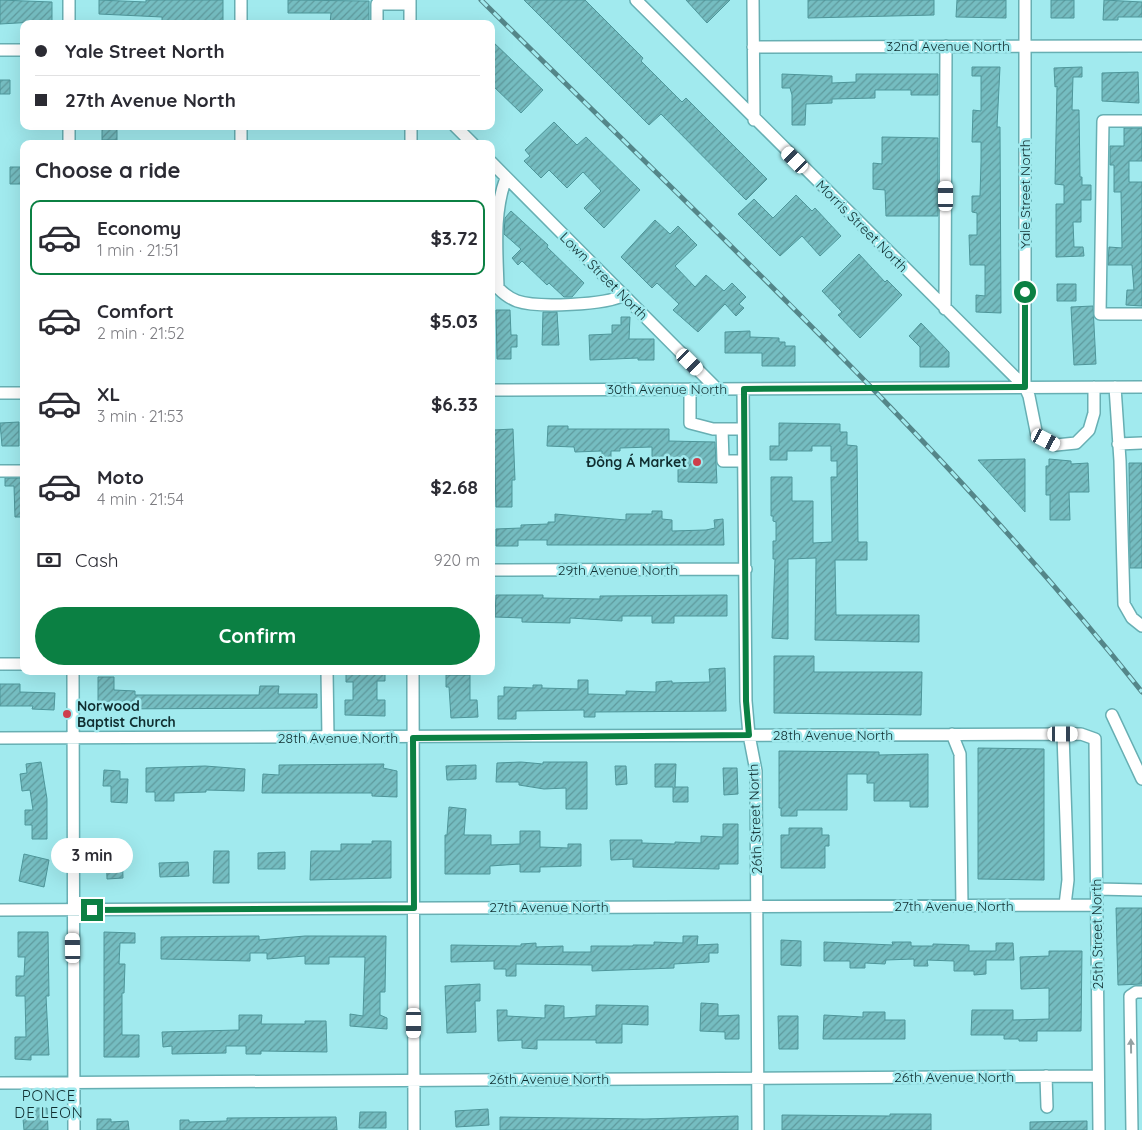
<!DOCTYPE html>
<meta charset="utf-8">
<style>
:root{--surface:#fff;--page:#f2f2f3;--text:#2b2b33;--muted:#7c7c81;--line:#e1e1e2;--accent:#0b8043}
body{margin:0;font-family:Quicksand,sans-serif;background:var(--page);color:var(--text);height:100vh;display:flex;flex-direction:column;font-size:19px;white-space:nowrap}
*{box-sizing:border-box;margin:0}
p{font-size:16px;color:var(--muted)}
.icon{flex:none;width:28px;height:28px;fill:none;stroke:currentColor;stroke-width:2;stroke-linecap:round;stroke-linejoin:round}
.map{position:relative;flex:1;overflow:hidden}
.drawer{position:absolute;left:20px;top:140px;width:475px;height:535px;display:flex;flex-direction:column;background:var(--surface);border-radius:10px;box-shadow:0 5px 20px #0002}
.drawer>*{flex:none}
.banner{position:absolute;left:20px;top:20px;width:475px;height:110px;border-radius:10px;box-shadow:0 5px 20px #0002;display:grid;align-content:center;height:110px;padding:0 15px;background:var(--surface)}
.end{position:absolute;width:22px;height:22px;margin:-11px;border:6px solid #0b8043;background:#fff;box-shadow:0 0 0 2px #fff}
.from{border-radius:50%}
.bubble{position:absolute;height:35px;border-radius:18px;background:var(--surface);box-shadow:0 5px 20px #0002;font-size:16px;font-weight:700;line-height:35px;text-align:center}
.car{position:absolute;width:15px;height:30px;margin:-15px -8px;border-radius:6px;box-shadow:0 0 4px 1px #0007;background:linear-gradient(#fff 24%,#345 0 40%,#fff 0 76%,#345 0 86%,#fff 0)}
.banner b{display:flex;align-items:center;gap:18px;height:48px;font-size:19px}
.banner b+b{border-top:1px solid var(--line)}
.banner i{width:12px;height:12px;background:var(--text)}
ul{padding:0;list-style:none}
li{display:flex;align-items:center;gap:15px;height:75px;margin:0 10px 8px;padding:0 5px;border:2px solid transparent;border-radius:10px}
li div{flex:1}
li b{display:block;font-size:19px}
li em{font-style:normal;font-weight:700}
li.on{border-color:var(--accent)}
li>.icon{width:45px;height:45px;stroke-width:1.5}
h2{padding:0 15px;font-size:22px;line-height:60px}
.pay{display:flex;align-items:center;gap:12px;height:55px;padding:0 15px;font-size:19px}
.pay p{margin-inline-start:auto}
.action{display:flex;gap:10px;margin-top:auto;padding:10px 15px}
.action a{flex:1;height:58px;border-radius:30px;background:var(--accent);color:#fff;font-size:20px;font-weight:700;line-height:58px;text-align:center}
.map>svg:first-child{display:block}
.building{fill:url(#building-hatch);stroke:#4e969a}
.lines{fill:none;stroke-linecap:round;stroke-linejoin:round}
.minor-casing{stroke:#67afb3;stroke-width:14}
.minor{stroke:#fff;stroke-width:11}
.rail-casing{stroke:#548689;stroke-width:5}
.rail{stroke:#a1eaee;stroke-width:3;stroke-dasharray:9;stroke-linecap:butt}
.oneway{fill:#93a1a2}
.route{stroke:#0b8043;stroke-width:6}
.poi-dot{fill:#ce3e4b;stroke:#a1eaee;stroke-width:2}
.labels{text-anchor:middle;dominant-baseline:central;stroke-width:5;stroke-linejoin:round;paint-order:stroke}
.street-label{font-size:14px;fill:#102e30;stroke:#a1eaee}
.poi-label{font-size:14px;font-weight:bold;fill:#102e30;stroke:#a1eaee;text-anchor:end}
.neighbourhood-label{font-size:15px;letter-spacing:1px;fill:#102e30;stroke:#a1eaee}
</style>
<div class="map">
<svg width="1142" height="1130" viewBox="0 0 1142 1130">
<defs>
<pattern id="building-hatch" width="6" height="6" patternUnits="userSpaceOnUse" patternTransform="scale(1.25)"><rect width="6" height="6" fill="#75bdc1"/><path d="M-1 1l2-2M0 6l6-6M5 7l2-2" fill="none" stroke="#5f9a9d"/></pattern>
</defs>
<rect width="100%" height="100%" fill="#a1eaee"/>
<path class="building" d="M0 0 52 2V21L0 24Z
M99 0 146 2V0H223V22H162V17L99 14Z
M288 0 369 1V24H330L331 13H288Z
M524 0H585L643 58 641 61 682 102 686 98 767 179 746 200 661 114 649 125Z
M686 0H730L707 23Z
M808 0H934V15L808 18Z
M957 0H1006V18L956 17Z
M1051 0H1074V18H1051Z
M1104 0 1142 2V17H1118V20H1103Z
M491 40 543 90 521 113 491 84Z
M972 67H1000L997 127H1000L1001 313 976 312V295L985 296V265H970L969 235H977V213L972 212V196H980L981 162V142H972L973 110 981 111V76H972Z
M1082 67V77H1073L1072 110H1079L1080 177H1082V185H1091V200H1081V222H1073L1074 247H1083L1084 256 1056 257V204H1064V185L1055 184 1057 86 1055 87 1054 68Z
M1138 72 1139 103 1102 101V73Z
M782 74 832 76V83L856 82V74H938V95H911V90H875V98L832 99V103L806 104 805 125H792V95L790 88H782Z
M0 80H10V94H0Z
M554 122 577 145 586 137 640 190 604 228 584 208 601 191 583 172 567 188 549 170 541 178 524 161 530 156 525 150Z
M102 128H117V140H102Z
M1124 128H1142V161H1129V182H1142V306L1126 305 1127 290H1134L1132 265H1108L1109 247 1122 248 1121 192H1114V165H1110V146H1124Z
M882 137 938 138V216H886L885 190 873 189V163L882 164Z
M10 167H24V184H10Z
M796 195 812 211 815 208 841 236 820 256 802 236 780 256 738 214 754 199 773 218Z
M511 211 548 245 547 247 584 283 572 297H564L549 283 547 285 522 261 518 265 512 258 521 249 504 234 505 218Z
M655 220 670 234 678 226 697 245 675 266 695 287 706 275 724 291 732 283 746 297 739 304 744 308 736 316 725 304 698 332 673 310 679 304 657 283 652 288 621 257Z
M859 254 885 282 887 280 902 295 860 338 838 315 842 312 822 291Z
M1057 284H1076V301H1057Z
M1093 306 1096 364 1074 365 1071 307Z
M496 310H510L511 335H517V347H511V359H497Z
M543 312H557L559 345H542Z
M621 317H630L629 339H654V360H638V358L590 360 589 335 612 334V325H621Z
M921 323 949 352V367H920V347L909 336Z
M750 331V337L779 338V342H785V346H795V366H762V353H725V332Z
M19 422V446H2L0 423Z
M779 423 840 424V432H847V445L857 446 858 542H867V560H835L836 615H919V642L815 640 816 558 788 559V639L772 638 775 559H773V541H776V522L773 521V516H771V477H792V501H813V543L832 542 831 477H837V461H831V446H812V451H787V460H770V446H779Z
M548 426H568V429H669V441L715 442 717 483 678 482V466H652V447L620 448V451H611V458H602V451L575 452 574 447 547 446Z
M513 429 515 480H512V507H496L494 430Z
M1025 459V512L978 460Z
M1049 459 1071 461V464L1088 463 1089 492H1069L1070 520H1050V495H1046V466H1049Z
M1129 463H1142V568H1130Z
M5 478H24V517H15L14 486H5Z
M652 511H662V519L672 520V531L706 530 715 528 714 520 723 519 724 545H547V540H518V546H496V529L521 528V525L548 524V522H555V514L626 520V514H652Z
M496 595H543V598L600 599V596L727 595V616H674V623H652V616H622V621L570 618V623L522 622V618L495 617Z
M774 656H814V672H922L921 715 774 713Z
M725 668 726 711 595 712V717H584V710L516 711V719H498V696H504V687L533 688V685H542V688L578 689V680H588V694L626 695V691L656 692V682L672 681V683L710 682 709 669Z
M346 671H385V681H377V700H385V716L345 715V700H353V682H346Z
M446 675H470V700H477L478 717 451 718 449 687H446Z
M98 677H114V690L135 691V695H259L260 686H279L278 694H317V708L98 709Z
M0 684H20V692L55 693 54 710 32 709 33 706H0Z
M978 748 1044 749V880L978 879Z
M779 751 879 752V755L928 754V807H910V801H874V783H867V774H847V810H797V816H781V808H779Z
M41 762 47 799V839H32V825H25V810H33L30 790 22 791 20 774 27 773 26 764Z
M521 762 543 764V762H587V809H566V788L544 789 519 785V782H496L497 763Z
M384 764 383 768 397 771V797L372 796V793H262L263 774 279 775V765Z
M655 764H676L675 787H688V802H673V787H655Z
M476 765V779L447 780 446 766Z
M205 766 245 769 244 791 206 790V792L174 793V801H155V792H146V768Z
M615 766H626L627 784 616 785Z
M723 768H737L738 794 724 795Z
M104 770 120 771V779H128L127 803 111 802V786H103Z
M449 807 466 809 464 835H491V845L520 844V831H540V847L568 848V844H581V866L540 867V872H520V864L490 866V874H445V835H447Z
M723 824H738V864H719V869L633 867V859L611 860 610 840H642V843L675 844V842L701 843V836L723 837Z
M789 828H822V835H829V846H825V868H781V835H789Z
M372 841H391V878L310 880 311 851H341V844H372Z
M122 846 123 878 107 879 106 847Z
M214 851H229V883H213Z
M285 852V869H258V853Z
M24 854 49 860 44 887 19 881Z
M188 862 189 876 160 877 159 863Z
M1116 908H1142V984L1118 985Z
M18 932H48L49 996H46L49 1055H31V1060L15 1059V1037H26L25 996H16V976H24L25 957H18Z
M104 932 135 933V943H120L119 964H125L124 993H122V1035H139V1057H104Z
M259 936V940L305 936H386L385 992H380V1015L387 1018V1029L350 1026V1014L363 1016 365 957H329V964H305V956L267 959V953H250V961L161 959V937Z
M683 936H698L697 945 718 944V953H709V962L674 964V968L592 971V965L516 964V976H506V969H494V961L451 962V945L521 946V944L536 943V947L563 946V952H591V946H633V945H654V942L683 943Z
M781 940 801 941V966L781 965Z
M824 942 893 945 892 942H911V946H933V944L969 945V951H996V943H1013L1014 960H986V974L974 975V971H954V961L927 960 928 966H914V959L886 960 885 964 865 963V968H850V961H824Z
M1049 951H1082L1081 1031H1037V1041H1019V1039H1004V1035H971L972 1010H1013V1020L1049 1019V988L1021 989 1020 957 1049 956Z
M480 984V1001H475L476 1032 447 1033 445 986Z
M701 1003 718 1004V1016L739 1015V1039H725V1032L700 1031Z
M545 1005 564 1006V1018L596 1016V1005L648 1006V1025L622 1024V1043H596V1040H537V1049L522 1048V1040L498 1041 497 1010H507V1016L545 1018Z
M863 1012H885V1020H905V1039H823L824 1015 863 1017Z
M239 1015H262L261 1024H305V1021H326L327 1052 261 1051V1054H246V1046H226V1053L172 1054V1046L163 1047 162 1032 239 1030Z
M778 1016H798V1049H779Z
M22 1108H47L48 1130H24Z
M488 1109 489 1125 456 1127 455 1111Z
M360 1112H386V1128H359Z
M890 1114H931V1130H782V1115L890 1116Z
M738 1116V1130H500V1117L645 1119Z
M336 1117 337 1130H180V1120H189V1122L227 1121V1118Z
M97 1119H111V1122L128 1121 129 1130H97Z
M1087 1121V1130H1030V1122Z"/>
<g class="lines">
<defs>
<path id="minor" d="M69 0V24
M410 0V24
M636 0 1025 387 1029 396 1037 436 1056 445 1076 443 1089 430 1094 413V387
M753 0 754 120
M1025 0V387
M241 24V0
M377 24V4H410
M753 47 1142 46
M0 50H24
M1142 121H1103L1100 314H1142
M69 126V144
M241 126V144
M411 126V144
M455 126 473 144
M491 162 717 389
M506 178C493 213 497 251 498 288 504 294 509 298 517 301 537 308 606 305 624 295
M945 309 946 46
M1115 387 1120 461 1124 604 1132 618 1142 626
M690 389V423L713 429H743
M743 389 746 701 749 735 756 771 758 1130
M491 390 1142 387
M0 393H24
M722 429 723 461H743
M1118 444 1142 443
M0 471H24
M491 570 746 569
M0 664H24
M73 671 74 1130
M327 671 328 738
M413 671 414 1130
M1112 715 1142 779
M952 734 960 754 962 906
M1063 734 1068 880 1065 905
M0 738 1081 734 1095 739 1099 1130
M1097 889 1142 890
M0 910 1097 905
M1046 1076 1047 1107
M0 1083 1098 1076
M1132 1130 1130 996 1136 992H1142"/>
</defs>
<use href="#minor" class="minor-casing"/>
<use href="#minor" class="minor"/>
<defs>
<path id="rail" d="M481 0C706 224 944 443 1142 692"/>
</defs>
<use href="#rail" class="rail-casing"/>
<use href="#rail" class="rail"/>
</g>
<defs><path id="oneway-solid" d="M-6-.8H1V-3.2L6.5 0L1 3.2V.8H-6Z" transform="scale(1.25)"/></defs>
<use class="oneway" href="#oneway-solid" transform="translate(1131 1046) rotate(-91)"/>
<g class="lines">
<path class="route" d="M92 910 414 908 413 738 749 735 746 701 744 389 1025 387V292"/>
</g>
<g class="poi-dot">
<circle cx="697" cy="462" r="5"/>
<circle cx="67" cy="714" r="5"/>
</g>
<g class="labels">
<g class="street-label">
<text x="948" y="46">32nd Avenue North</text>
<text transform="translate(1025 194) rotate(-90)">Yale Street North</text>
<text transform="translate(862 226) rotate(45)">Morris Street North</text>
<text transform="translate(604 276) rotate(45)">Lown Street North</text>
<text x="667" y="389">30th Avenue North</text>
<text x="618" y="570">29th Avenue North</text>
<text x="833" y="735">28th Avenue North</text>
<text x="338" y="738">28th Avenue North</text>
<text transform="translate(755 819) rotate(-92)">26th Street North</text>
<text x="954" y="906">27th Avenue North</text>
<text x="549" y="907">27th Avenue North</text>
<text transform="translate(1097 934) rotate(-91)">25th Street North</text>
<text x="954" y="1077">26th Avenue North</text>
<text x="549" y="1079">26th Avenue North</text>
</g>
<g class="poi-label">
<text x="687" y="462">Đông Á Market</text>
<text x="77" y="706" text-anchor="start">Norwood<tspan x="77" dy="16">Baptist Church</tspan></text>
</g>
<g class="neighbourhood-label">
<text x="49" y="1095">PONCE<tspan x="49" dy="17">DE LEON</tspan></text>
</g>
</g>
</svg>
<i class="end from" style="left:1025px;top:292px"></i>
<i class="end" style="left:92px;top:910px"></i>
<div class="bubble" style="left:51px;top:838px;width:82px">3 min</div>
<i class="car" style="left:795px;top:160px;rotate:315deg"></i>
<i class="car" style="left:946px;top:196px;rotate:0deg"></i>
<i class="car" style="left:690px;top:362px;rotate:135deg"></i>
<i class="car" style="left:1046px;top:440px;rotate:117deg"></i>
<i class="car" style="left:1063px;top:734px;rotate:90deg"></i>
<i class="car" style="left:73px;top:948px;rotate:359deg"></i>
<i class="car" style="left:414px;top:1023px;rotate:180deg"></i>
<div class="banner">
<b><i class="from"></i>Yale Street North</b>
<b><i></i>27th Avenue North</b>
</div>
<section class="drawer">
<h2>Choose a ride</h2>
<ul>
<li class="on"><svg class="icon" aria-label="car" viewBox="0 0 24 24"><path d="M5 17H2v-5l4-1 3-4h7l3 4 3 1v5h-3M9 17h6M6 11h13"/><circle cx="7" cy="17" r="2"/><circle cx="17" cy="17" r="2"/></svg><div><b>Economy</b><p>1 min · 21:51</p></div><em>$3.72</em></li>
<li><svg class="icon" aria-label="car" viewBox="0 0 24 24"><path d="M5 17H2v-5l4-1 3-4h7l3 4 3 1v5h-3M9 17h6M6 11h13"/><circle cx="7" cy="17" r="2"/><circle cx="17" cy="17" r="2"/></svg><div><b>Comfort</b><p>2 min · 21:52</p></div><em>$5.03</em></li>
<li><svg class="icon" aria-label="car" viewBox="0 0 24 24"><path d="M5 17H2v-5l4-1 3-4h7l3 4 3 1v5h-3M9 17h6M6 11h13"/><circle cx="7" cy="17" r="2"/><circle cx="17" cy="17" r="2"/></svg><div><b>XL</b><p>3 min · 21:53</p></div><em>$6.33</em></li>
<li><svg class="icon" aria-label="car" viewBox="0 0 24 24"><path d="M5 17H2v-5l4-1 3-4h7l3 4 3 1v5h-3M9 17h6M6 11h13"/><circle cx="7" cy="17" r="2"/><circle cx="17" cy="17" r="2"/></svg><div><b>Moto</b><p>4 min · 21:54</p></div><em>$2.68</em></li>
</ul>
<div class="pay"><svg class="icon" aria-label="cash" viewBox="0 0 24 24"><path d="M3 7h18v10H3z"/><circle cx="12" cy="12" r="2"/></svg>Cash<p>920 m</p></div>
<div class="action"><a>Confirm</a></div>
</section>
</div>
